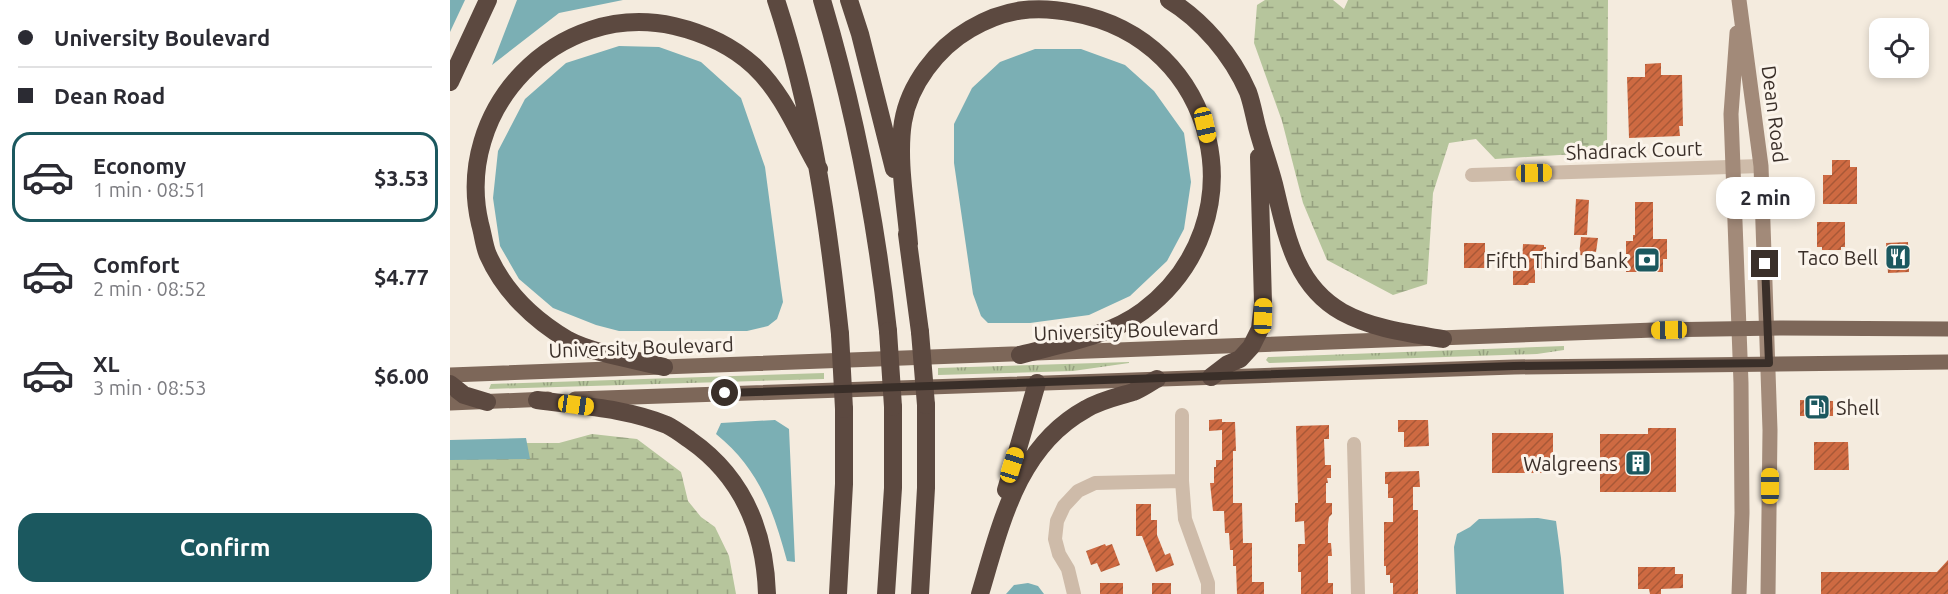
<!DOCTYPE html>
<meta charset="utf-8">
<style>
:root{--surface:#fff;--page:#f7f7f7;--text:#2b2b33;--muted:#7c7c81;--line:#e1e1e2;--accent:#1b585f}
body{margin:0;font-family:Ubuntu,sans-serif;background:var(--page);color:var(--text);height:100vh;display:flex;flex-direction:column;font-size:22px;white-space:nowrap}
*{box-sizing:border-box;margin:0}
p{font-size:20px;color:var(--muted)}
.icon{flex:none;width:33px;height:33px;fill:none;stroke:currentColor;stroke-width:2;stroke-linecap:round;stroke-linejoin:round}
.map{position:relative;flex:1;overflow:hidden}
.sheet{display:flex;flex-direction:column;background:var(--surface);width:450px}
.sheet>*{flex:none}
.guide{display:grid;align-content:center;height:132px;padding:0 18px;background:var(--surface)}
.fabs{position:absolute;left:1419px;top:18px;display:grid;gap:12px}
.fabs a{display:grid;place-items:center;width:60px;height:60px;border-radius:12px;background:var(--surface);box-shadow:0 3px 9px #0003;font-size:30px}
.end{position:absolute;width:27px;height:27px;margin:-14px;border:8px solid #3a2f29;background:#fff;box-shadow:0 0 0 3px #fff}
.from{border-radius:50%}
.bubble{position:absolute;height:42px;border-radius:18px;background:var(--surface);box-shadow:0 3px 9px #0003;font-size:20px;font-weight:700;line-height:42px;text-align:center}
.car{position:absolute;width:18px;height:36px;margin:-18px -9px;border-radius:8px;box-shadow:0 0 4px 2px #0007;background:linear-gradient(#f5c518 24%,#345 0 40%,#f5c518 0 76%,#345 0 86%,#f5c518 0)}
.guide b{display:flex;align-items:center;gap:21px;height:57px;font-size:22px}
.guide b+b{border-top:2px solid var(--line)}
.guide i{width:15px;height:15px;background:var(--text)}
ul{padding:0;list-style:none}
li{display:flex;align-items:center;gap:18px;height:90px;margin:0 12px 9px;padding:0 6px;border:3px solid transparent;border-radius:18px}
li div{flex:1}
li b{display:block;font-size:22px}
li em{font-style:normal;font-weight:700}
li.selected{border-color:var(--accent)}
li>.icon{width:54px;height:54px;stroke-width:1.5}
.action{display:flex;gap:12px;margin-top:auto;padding:12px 18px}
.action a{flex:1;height:69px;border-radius:18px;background:var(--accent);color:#fff;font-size:24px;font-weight:700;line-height:69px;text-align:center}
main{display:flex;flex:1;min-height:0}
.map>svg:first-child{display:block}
.grass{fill:url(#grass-tufts)}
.wetland{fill:url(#wetland-marsh)}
.water{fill:#7bafb4}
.building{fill:url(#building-hatch)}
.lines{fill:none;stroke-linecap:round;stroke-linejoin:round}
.street{stroke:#cebba9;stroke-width:14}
.secondary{stroke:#a28a79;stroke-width:15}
.primary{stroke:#7d6759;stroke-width:15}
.highway{stroke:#5c4940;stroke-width:18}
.highway-bridge{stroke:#5c4940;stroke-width:18}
.route{stroke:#3a2f29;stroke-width:8}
.labels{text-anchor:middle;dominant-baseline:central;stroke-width:6;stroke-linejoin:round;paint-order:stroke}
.street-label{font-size:20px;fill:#3a2f29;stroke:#fbf4eb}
.poi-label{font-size:20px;fill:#3a2f29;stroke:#fbf4eb;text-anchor:end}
</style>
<main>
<section class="sheet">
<div class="guide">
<b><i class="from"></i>University Boulevard</b>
<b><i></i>Dean Road</b>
</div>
<ul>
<li class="selected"><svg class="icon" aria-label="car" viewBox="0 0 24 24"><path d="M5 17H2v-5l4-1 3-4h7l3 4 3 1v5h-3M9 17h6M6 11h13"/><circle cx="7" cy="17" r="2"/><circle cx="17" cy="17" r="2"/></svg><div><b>Economy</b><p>1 min · 08:51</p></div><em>$3.53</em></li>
<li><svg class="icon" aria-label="car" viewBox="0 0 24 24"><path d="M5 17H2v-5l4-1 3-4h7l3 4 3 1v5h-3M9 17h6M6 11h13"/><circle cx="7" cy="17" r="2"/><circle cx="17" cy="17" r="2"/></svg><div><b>Comfort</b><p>2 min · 08:52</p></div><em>$4.77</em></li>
<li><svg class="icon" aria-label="car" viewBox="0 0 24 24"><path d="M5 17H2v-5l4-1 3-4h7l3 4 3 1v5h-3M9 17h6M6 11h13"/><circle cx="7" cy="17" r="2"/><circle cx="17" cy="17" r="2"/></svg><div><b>XL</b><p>3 min · 08:53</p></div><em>$6.00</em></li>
</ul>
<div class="action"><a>Confirm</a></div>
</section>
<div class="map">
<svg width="1498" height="594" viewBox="0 0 1498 594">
<defs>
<pattern id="grass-tufts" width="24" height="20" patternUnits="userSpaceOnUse" patternTransform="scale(1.5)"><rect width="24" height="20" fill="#b6c59c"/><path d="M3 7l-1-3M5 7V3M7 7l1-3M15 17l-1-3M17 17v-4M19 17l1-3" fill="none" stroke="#95a07f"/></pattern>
<pattern id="wetland-marsh" width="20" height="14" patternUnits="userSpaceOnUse" patternTransform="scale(1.5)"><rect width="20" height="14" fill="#b6c59c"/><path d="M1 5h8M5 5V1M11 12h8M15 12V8" fill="none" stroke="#95a07f"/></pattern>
<pattern id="building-hatch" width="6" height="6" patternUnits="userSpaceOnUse" patternTransform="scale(1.5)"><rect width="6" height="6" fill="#ce6a42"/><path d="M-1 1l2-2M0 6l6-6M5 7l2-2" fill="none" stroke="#a85837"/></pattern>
</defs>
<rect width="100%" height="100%" fill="#f4ebde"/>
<path class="grass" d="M1114 346V350L1087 354 819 363 816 360 818 357Z
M679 362V363L623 371 488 375V368Z
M374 373V379L39 389 41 384Z"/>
<path class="wetland" d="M815 0H883L894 9 898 0H1158L1157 152 1045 159 1026 139 999 143 983 193 977 284 943 295 877 260 853 203 832 121 804 43 807 5Z
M142 434 187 439 231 472 238 501 251 517 265 527 279 556 286 594H0V443H109Z"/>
<path class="water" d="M0 0H15L0 32Z
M67 0H173L109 13 42 65Z
M169 46 209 47 251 62 291 98 315 167 331 288 333 302 327 319 318 326 297 331H169L146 325 103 308 69 279 50 246 43 198 48 151 75 99 116 63Z
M585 49H631L675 65 704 91 734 133 741 182 734 229 717 261 680 296 639 315 580 323H538L531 316 523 294 504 163V124L522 88 550 62Z
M325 420 339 429 345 562 337 561C323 509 309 469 266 434L271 423Z
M76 438 80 459 0 460V440Z
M1088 518 1106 521 1111 558 1114 594H1006L1004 547 1007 534 1020 527 1029 519Z
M578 583 588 586 594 594H556L564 585Z"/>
<path class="building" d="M1211 63V75H1232L1233 126H1229L1230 136 1179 138 1177 77H1195V64Z
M1382 160H1400V167H1407V204H1373V175H1382Z
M1126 199 1139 200 1137 235H1124Z
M1185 202H1203V239H1217V259H1213V272H1176V241H1183V235H1185Z
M1367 222H1395V247H1391V250H1372V247H1367Z
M1131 237 1148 238 1146 252 1141 251V256L1129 255Z
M1458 242 1459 272 1438 273 1436 243Z
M1014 243H1035V268H1014Z
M1073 244 1094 245V247H1096V269H1085V283H1079L1078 285H1063V268H1066V262H1072Z
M1350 400 1383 401V416H1350Z
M772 419V422H785L786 451H783V503H792L793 543H802V582H814V594H787L786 566H783V550H780L779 533H775L774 511H763L760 483H764V467H766V460H772V423V430L759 431V420Z
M948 420H978L979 446 954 447V432H948Z
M879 425V439H874L875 465H881V478H877L878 483H876V503H882V514L879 517 878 524V543H881L882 556H878V583H883V594H851V572H848V544H855L854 521 845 522V503H848L846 426Z
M1198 428H1226V492H1150V434H1198Z
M1042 433H1103V473H1042Z
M1364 442H1398L1399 470H1364Z
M969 471 970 487H963V510H968V594H943V583H940V575H936V566H934V522H943V498H938V484H935V472Z
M686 504H701V520H707V535L715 555 720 553 724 565 706 572 692 536H686Z
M655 544 656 546 662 544 670 565 651 572 647 563 641 565 636 551Z
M1498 560V594H1371V572H1487Z
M1188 567H1225V574H1233V588L1211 589V594H1200L1199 589H1188Z
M650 583H673V594H650Z
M702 583H721V594H702Z"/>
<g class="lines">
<path class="street" d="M1022 175 1311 166
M732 415V481L735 519 758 583V594
M904 444 908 594
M624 594 618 569 609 554 605 539 607 521 614 506 628 491 645 483 732 481"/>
<path class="secondary" d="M1289 0 1311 166 1320 430 1318 594
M1287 33 1281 114 1291 383 1292 513 1289 594"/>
<path class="primary" d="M0 375 1204 330 1333 328 1498 329
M125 399 1064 367 1498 362
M0 403 98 399"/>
<path class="highway" d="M326 0C362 109 378 220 390 334
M372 0C404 108 426 219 438 331
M399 0 410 34 444 169
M719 0C752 20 782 55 798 92 802 103 804 115 807 127 812 146 819 165 824 184 836 233 844 285 892 312 923 329 958 333 993 339
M0 82 38 0
M457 234 470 332
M459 244C456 206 447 160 453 122 459 85 487 48 520 29 554 9 585 5 624 13 770 40 811 222 693 311 658 337 611 344 570 355
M214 367C186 360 142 353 118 340 84 320 54 291 38 255 34 246 33 234 30 224 3 110 107 0 224 26 254 33 281 45 304 66 334 94 349 135 369 169
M761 377 778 364 790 359 801 347 810 329 813 303 809 157
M0 384 14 395 37 402
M87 400C130 406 176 408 217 425 225 429 233 435 240 440 293 477 315 532 317 594
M556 490 587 383
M388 594 394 484V409
M436 594 443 488V407
M470 594 476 488V405
M530 594C551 524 567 447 636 409 651 400 667 397 683 392 691 389 699 383 707 379"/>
<path class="highway-bridge" d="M438 331 443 407
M470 332 476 405
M390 334 394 409"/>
</g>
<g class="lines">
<path class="route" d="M275 393 1064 366 1319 363 1315 264"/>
</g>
<defs>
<symbol id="restaurant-square" viewBox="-11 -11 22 22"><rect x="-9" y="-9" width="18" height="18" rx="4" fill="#1b585f" stroke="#fbf4eb"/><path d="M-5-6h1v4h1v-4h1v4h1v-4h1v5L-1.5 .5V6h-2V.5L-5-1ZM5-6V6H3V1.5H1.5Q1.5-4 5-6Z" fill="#fff"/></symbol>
<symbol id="bank-square" viewBox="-11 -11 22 22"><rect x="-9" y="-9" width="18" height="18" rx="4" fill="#1b585f" stroke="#fbf4eb"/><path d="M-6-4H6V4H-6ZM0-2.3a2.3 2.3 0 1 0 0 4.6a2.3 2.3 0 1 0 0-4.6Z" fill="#fff"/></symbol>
<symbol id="fuel-square" viewBox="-11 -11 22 22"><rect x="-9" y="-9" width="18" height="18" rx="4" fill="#1b585f" stroke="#fbf4eb"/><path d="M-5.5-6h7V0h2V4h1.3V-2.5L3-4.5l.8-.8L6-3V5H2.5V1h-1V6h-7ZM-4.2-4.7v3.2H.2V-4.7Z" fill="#fff"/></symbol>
<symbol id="building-square" viewBox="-11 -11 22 22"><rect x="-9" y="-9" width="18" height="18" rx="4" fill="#1b585f" stroke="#fbf4eb"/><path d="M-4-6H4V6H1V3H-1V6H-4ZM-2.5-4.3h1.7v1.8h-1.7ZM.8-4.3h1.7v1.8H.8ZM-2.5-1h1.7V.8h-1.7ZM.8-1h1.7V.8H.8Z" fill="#fff"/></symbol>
</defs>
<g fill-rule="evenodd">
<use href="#restaurant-square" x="1433" y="242" width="30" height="30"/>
<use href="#bank-square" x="1182" y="245" width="30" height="30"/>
<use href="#fuel-square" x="1352" y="392" width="30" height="30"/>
<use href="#building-square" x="1173" y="448" width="30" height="30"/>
</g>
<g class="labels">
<g class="street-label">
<text transform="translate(1325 114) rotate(83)">Dean Road</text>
<text transform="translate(1184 150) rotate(-2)">Shadrack Court</text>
<text transform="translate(676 330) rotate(-2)">University Boulevard</text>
<text transform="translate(191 347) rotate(-2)">University Boulevard</text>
</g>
<g class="poi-label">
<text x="1428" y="257">Taco Bell</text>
<text x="1178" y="260">Fifth Third Bank</text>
<text x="1386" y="407" text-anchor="start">Shell</text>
<text x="1168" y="463">Walgreens</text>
</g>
</g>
</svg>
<div class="fabs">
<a><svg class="icon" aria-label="locate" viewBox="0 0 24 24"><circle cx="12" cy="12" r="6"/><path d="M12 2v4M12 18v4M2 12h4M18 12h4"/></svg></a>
</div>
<i class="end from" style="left:275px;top:393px"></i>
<i class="end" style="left:1315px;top:264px"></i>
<div class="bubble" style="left:1266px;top:177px;width:99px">2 min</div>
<i class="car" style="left:755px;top:125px;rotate:167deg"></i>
<i class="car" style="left:1084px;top:173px;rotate:89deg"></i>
<i class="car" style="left:813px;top:316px;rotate:2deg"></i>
<i class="car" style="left:1219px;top:330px;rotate:269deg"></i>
<i class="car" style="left:126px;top:405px;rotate:98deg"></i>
<i class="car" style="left:562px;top:465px;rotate:17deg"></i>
<i class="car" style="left:1320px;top:486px;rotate:0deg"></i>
</div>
</main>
